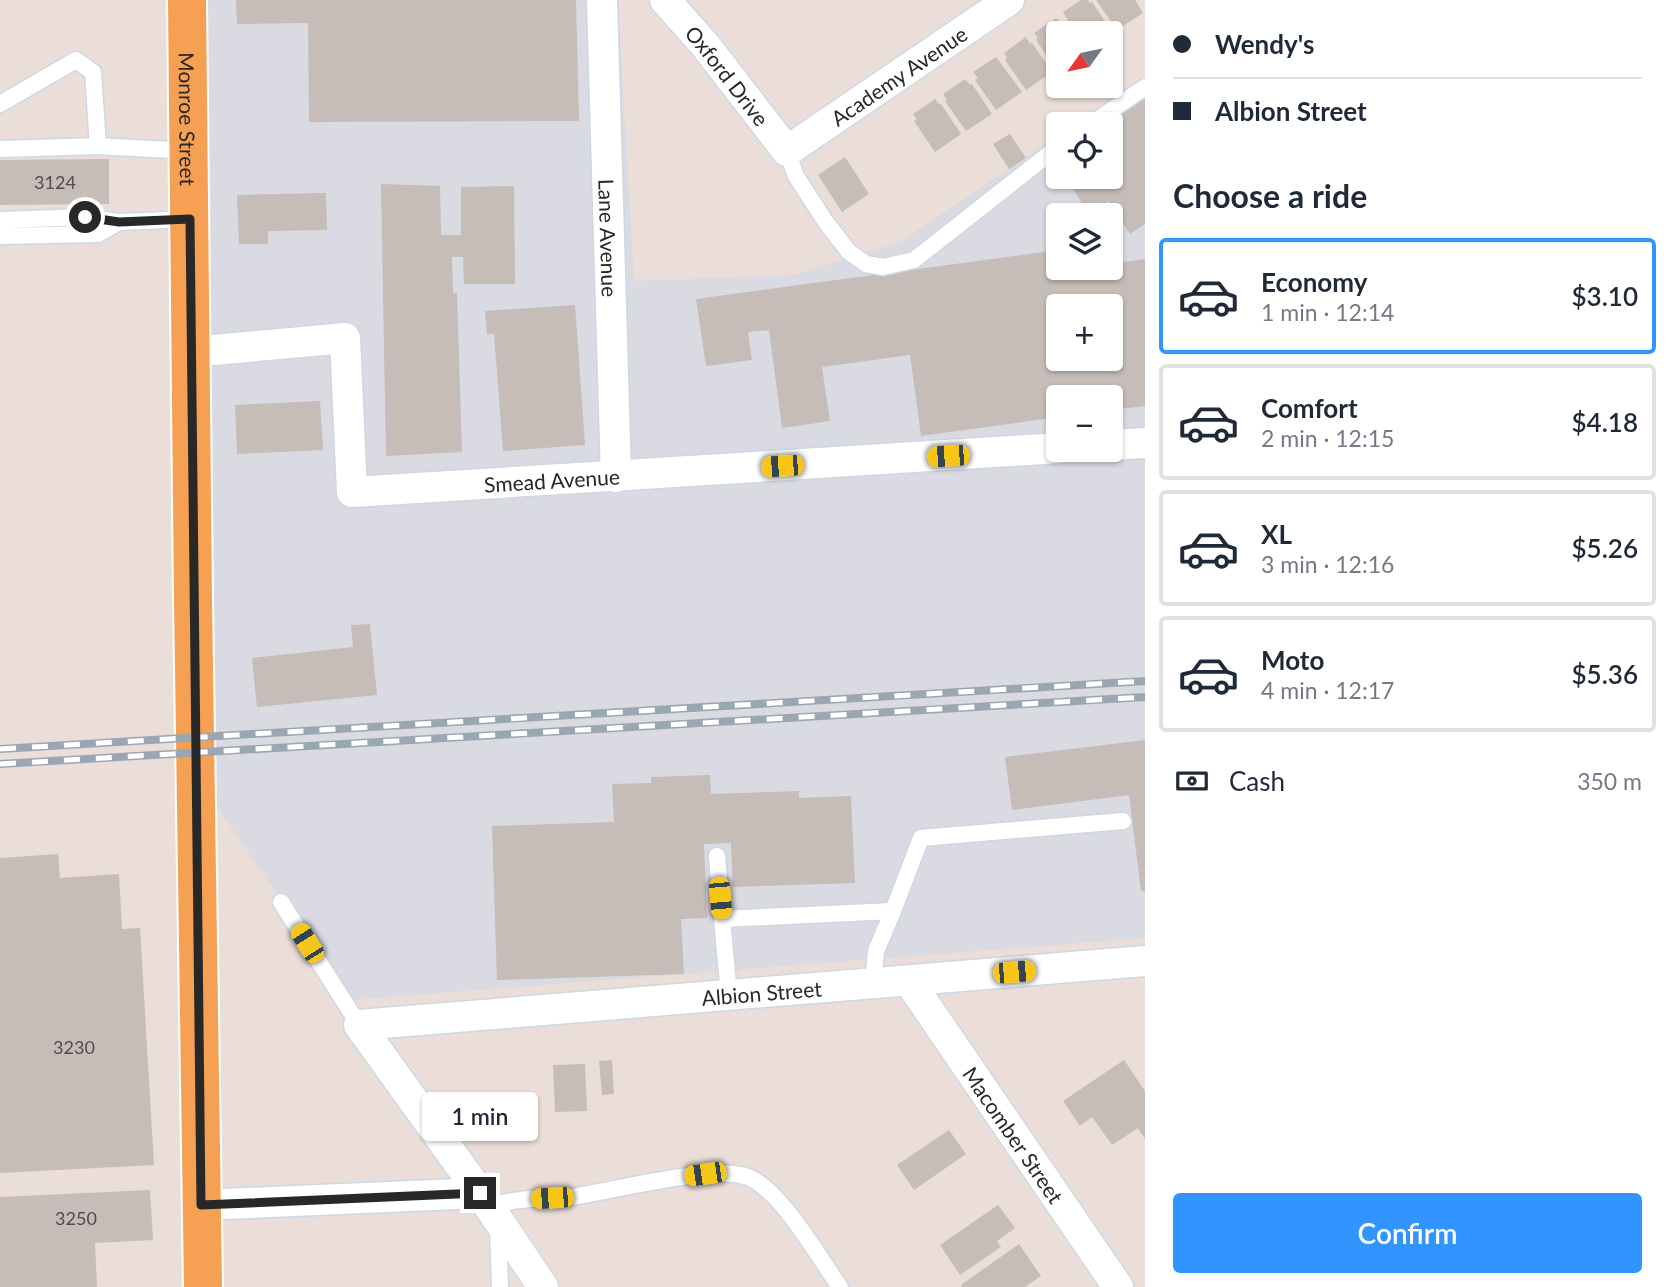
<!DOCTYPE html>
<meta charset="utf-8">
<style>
:root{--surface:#fff;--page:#f2f2f3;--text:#1f2937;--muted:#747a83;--line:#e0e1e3;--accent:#3295ff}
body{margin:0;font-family:Lato,sans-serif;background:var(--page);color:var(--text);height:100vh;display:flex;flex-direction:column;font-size:26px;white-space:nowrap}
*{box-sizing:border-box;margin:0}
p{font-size:23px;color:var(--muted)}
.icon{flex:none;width:38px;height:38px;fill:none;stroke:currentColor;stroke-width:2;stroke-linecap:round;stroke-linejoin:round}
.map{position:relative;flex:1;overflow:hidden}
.side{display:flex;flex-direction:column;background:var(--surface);width:525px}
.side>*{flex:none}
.guide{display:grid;align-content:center;height:154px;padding:0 28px;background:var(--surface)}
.needle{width:46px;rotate:237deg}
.fabs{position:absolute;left:1046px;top:21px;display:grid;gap:14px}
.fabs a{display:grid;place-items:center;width:77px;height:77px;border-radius:7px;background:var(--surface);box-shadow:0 2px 5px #0004;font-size:35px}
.end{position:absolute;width:32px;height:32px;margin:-16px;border:9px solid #282828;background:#fff;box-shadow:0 0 0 4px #fff}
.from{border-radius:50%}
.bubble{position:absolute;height:49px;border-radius:7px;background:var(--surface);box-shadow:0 2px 5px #0004;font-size:23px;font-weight:600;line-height:49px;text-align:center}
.car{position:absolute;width:21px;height:42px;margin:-21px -10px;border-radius:9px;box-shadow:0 0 5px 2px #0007;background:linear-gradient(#f5c518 24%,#345 0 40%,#f5c518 0 76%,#345 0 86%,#f5c518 0)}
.guide b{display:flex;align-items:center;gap:24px;height:66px;font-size:26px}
.guide b+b{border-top:2px solid var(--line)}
.guide i{width:18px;height:18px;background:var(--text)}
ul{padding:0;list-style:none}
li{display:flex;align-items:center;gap:21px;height:116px;margin:0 14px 10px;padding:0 14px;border:4px solid var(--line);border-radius:7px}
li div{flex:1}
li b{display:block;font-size:26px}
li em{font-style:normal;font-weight:600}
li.current{border-color:var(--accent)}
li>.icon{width:63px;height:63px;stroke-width:1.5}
h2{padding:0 28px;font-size:32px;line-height:84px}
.pay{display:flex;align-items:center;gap:18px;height:77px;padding:0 28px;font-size:26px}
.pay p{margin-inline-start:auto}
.primary-button{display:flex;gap:14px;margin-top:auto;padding:14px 28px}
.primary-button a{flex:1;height:80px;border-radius:7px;background:var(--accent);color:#fff;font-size:28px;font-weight:600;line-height:80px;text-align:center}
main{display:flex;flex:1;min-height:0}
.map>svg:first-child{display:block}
.industrial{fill:#dadae3;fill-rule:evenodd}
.building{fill:#c6bcb8;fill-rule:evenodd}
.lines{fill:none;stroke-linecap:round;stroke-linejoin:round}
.service-casing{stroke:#ced8e2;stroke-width:19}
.minor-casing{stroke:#ced8e2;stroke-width:33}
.primary-casing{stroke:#fff;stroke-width:42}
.service{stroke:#fff;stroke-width:16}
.minor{stroke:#fff;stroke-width:30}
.primary{stroke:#f6a053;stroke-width:38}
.rail-casing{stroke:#9ba6b3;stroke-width:8}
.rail{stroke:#fff;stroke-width:5;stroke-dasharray:16;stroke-linecap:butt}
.route{stroke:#282828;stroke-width:9}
.labels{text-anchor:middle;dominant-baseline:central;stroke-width:5;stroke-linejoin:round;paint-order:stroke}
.number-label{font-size:18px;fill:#504d4c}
.street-label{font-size:21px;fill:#282828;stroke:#fff}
</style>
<main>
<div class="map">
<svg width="1145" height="1287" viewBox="0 0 1145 1287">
<rect width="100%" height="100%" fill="#ebded8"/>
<path class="industrial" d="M180 0H618L634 281 794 275 900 242 1059 135V177H1111V124H1075L1145 77V938L350 1000 195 775V709L169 308ZM1059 215H1111V268H1059ZM1059 306H1111V359H1059ZM1059 397H1111V450H1059Z"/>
<path class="building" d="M236 0H576L579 121 309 122 308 23 237 24Z
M1081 0H1088L1090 3 1092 2 1112 32 1075 33 1063 12Z
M1096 0H1135L1143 13 1117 30Z
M1056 18 1070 33H1059V68L1056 70 1036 40 1038 38 1034 33Z
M1026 37 1030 44 1032 43 1052 72 1026 90 1005 60 1007 58 1004 53Z
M996 57 1022 92 996 110 975 80 978 78 973 72Z
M965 79 970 85 972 84 992 114 966 131 945 101 947 100 943 94Z
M935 99 940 105 941 104 961 134 935 152 914 121 917 120 913 114Z
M1145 99V224L1130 234 1109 201 1089 214 1065 177H1111V124H1105Z
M1010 134 1026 158 1009 169 993 144Z
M845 157 869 194 842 212 818 175Z
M109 159V204L0 205V160Z
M381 184 440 186 441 235H461V187L514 186 515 284H464L463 257H452L453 293H457L462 452 386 456Z
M326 193 327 230 268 231V244H239L237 195Z
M1059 250V268H1111V257L1115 263 1145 259V406L1111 410V397H1059V417L921 436 910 355 822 367 830 421 782 428 769 330 748 332 752 360 706 366 696 299ZM1059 306H1111V359H1059Z
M575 305 585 445 503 451 494 334H487L485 311Z
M320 401 323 450 237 454 235 405Z
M370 624 377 695 257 707 252 658 353 647 351 625Z
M1145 740V891H1141L1129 795 1012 810 1005 757Z
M710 775 711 794 799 791V798L851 796 855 883 733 887 731 843 704 844 707 918 681 919 684 974 497 980 492 826 614 822 612 784 651 783V777Z
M58 854 60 878 119 874 122 929 140 928 154 1165 0 1173V858Z
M612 1060 614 1094 602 1095 599 1061Z
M1124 1060 1145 1091V1139L1138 1128 1112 1145 1092 1117 1080 1126 1063 1101Z
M585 1064 587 1111 555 1112 553 1065Z
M949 1130 966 1154 914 1190 897 1165Z
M150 1190 153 1240 95 1243 97 1287H0V1197Z
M998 1205 1015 1228 997 1241 1001 1247 960 1275 940 1245Z
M1019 1244 1041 1276 1025 1287H962L961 1285Z"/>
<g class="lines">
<defs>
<path id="service" d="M0 104 76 60 93 72 98 146 189 151
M1091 124 1145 87
M0 149 98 146
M787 151 796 176 825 221 849 252 866 264 883 267 914 260 1059 146
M0 220 85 217 119 222
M0 236 98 234 119 222 190 219
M717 856 722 919
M281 902 359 1025
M893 911 921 838 1123 821
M729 995 722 919 893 911 876 951 873 984
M488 1205C502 1203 516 1200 530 1199 546 1197 563 1199 578 1196 616 1190 715 1164 748 1177 781 1190 819 1258 840 1287
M498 1226 500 1287"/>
<g id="minor">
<path id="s1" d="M602 0 616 477"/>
<path id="s2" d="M665 0 705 45 787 151 1009 0"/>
<path id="s3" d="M191 352 345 338 352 492 1059 448"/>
<path d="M1111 445 1145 443"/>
<path id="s4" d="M909 981 1118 1287"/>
<path d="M201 1205 480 1193"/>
<path id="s5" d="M543 1287 480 1193 359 1025 1145 961"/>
</g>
<g id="primary">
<path id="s6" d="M187 0 193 598 203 1287"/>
</g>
</defs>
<use href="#service" class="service-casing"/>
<use href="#minor" class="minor-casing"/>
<use href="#primary" class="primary-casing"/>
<use href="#service" class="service"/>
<use href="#minor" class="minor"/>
<use href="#primary" class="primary"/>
<defs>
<path id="rail" d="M0 749 1145 681
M0 764 1145 697"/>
</defs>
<use href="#rail" class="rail-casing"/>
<use href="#rail" class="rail"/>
</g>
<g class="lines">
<path class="route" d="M85 217 119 222 190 219 201 1205 480 1193"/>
</g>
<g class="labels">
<g class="number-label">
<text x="55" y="182">3124</text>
<text x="74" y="1047">3230</text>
<text x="76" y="1218">3250</text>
</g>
<g class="street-label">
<text stroke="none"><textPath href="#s2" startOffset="98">Oxford Drive</textPath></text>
<text stroke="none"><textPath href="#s2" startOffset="329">Academy Avenue</textPath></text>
<text stroke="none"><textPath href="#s6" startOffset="119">Monroe Street</textPath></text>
<text stroke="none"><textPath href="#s1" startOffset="238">Lane Avenue</textPath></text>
<text stroke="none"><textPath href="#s3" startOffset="509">Smead Avenue</textPath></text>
<text stroke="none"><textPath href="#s5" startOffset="724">Albion Street</textPath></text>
<text stroke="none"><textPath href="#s4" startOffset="186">Macomber Street</textPath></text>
</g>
</g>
</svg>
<div class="fabs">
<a><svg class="needle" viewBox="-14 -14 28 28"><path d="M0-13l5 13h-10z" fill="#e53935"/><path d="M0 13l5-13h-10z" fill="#747a83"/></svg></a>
<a><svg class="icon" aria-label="locate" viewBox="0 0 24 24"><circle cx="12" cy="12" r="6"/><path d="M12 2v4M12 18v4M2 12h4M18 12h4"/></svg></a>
<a><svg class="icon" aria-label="layers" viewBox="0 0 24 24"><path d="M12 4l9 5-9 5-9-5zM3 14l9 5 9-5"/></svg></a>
<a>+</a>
<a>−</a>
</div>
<i class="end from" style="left:85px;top:217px"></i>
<i class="end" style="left:480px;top:1193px"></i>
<div class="bubble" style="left:422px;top:1092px;width:116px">1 min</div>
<i class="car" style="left:948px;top:456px;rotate:266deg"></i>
<i class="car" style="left:782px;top:466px;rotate:266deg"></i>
<i class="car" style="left:720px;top:898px;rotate:175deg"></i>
<i class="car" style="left:307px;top:943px;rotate:328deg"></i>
<i class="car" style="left:1014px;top:972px;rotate:85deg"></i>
<i class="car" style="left:705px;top:1174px;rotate:262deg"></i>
<i class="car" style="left:552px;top:1198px;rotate:267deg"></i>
</div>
<section class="side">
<div class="guide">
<b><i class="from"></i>Wendy's</b>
<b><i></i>Albion Street</b>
</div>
<h2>Choose a ride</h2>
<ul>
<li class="current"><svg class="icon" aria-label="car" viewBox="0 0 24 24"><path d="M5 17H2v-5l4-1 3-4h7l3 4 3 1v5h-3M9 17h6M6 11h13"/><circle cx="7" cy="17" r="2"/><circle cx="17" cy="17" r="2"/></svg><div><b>Economy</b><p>1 min · 12:14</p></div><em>$3.10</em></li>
<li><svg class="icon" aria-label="car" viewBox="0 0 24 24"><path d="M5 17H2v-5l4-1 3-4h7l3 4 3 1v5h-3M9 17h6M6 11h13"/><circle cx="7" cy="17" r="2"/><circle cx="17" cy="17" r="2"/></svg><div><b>Comfort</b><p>2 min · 12:15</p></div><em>$4.18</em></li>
<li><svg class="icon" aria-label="car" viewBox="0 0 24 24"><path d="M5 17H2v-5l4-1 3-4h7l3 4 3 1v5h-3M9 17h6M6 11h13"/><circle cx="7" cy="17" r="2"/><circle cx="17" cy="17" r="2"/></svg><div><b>XL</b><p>3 min · 12:16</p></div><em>$5.26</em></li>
<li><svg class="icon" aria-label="car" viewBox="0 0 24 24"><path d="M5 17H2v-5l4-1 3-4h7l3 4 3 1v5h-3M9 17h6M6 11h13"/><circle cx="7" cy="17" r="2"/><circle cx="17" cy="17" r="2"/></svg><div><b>Moto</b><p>4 min · 12:17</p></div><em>$5.36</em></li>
</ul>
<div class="pay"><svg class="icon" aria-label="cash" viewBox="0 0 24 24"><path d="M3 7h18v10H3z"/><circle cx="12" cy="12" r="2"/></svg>Cash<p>350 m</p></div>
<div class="primary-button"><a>Confirm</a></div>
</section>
</main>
